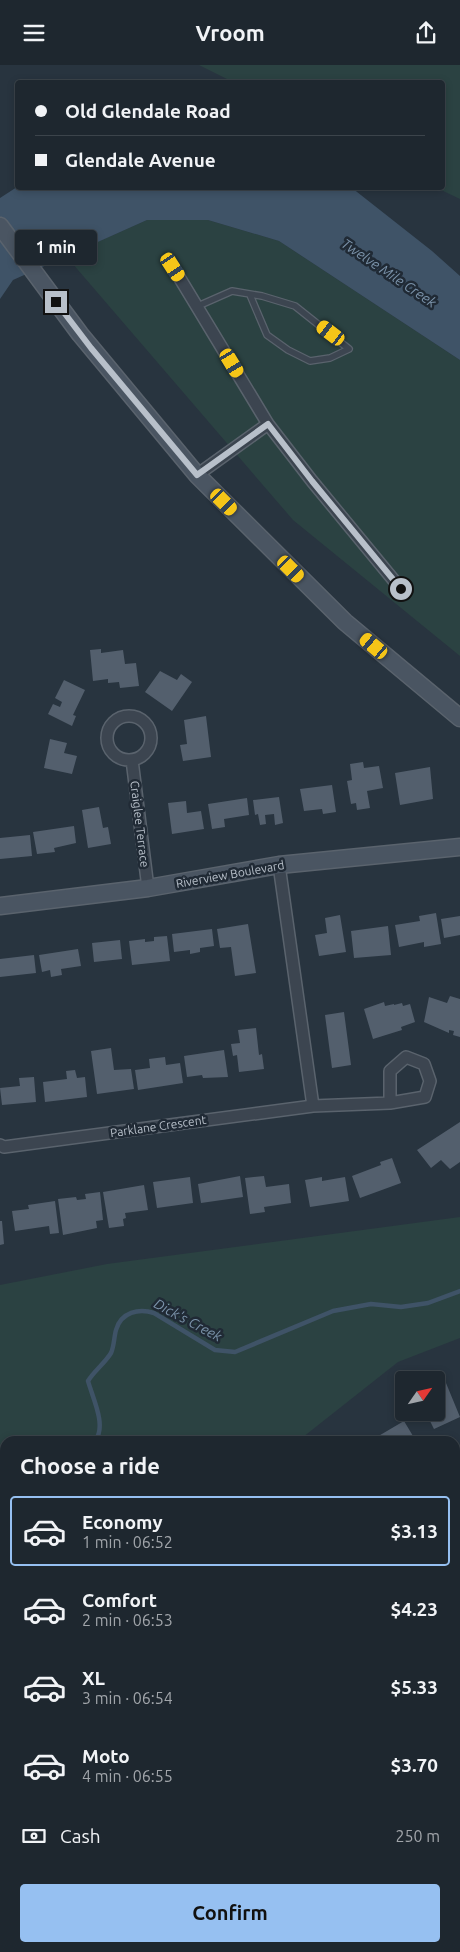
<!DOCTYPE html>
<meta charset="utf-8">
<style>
:root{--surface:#1e272f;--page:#2b333b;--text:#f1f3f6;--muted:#a1a5aa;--line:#3c444b;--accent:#96c0f1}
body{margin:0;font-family:Ubuntu,sans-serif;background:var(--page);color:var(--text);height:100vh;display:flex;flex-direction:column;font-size:19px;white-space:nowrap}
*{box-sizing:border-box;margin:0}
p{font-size:16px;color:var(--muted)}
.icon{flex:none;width:28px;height:28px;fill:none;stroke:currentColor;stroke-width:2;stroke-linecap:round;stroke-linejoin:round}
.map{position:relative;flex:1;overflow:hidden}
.drawer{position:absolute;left:0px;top:1371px;width:460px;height:516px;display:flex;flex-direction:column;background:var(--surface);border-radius:15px 15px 0 0;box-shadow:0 2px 8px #0003,0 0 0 1px var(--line)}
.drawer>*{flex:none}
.hud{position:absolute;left:15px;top:15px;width:430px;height:110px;border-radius:5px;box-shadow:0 2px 8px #0003,0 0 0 1px var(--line);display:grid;align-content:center;height:110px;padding:0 20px;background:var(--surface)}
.needle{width:32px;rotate:56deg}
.buttons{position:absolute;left:395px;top:1306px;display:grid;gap:10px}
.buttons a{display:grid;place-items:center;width:50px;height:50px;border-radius:5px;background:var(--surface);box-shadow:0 2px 8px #0003,0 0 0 1px var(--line);font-size:25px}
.end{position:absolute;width:22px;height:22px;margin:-11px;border:6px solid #b8c0ca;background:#111;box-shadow:0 0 0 2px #111}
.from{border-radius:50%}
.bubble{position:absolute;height:35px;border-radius:5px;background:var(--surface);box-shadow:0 2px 8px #0003,0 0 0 1px var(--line);font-size:16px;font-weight:700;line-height:35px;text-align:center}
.car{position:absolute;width:15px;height:30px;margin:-15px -8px;border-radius:6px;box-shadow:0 0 4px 1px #0007;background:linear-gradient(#f5c518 24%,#345 0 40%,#f5c518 0 76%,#345 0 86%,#f5c518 0)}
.hud b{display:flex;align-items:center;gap:18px;height:48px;font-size:19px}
.hud b+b{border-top:1px solid var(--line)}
.hud i{width:12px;height:12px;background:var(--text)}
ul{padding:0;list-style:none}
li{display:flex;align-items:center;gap:15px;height:70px;margin:0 10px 8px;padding:0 10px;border:2px solid transparent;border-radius:5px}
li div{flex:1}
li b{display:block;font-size:19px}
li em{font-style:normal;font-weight:700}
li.on{border-color:var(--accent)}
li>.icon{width:45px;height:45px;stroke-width:1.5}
h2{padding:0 20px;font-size:22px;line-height:60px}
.pay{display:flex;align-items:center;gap:12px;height:55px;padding:0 20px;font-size:19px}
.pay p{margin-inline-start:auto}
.primary-button{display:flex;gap:10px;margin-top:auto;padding:10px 20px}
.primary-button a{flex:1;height:58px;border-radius:5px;background:var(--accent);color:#111;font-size:20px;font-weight:700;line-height:58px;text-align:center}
header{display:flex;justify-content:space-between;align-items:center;height:65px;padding:0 20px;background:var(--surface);font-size:22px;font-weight:700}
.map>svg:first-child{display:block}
.green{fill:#2b4242}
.water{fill:#3f5367}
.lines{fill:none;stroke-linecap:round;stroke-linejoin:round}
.stream{stroke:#3f5367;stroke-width:4.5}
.building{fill:#535f6d}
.lane-casing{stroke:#5a636d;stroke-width:8}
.street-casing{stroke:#5a636d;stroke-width:14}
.secondary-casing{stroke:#5a636d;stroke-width:19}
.lane{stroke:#3c4550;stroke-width:5.5}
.street{stroke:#3c4550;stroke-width:11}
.secondary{stroke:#4a5562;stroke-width:16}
.route{stroke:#b8c0ca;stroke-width:6}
.labels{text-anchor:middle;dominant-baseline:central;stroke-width:5;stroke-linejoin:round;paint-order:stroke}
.street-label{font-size:12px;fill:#b8c0ca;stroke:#202a35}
.water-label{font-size:14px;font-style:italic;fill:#7b93aa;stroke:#202a35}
</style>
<header><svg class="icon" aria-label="menu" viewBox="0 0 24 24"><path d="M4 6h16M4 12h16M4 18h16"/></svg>Vroom<svg class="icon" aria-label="share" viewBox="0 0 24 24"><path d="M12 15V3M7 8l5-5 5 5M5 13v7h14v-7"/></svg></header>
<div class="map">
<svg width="460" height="1887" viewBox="0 0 460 1887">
<rect width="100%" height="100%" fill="#28343f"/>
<path class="green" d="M199 0H460V134L437 123 442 122V18L233 17Z
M147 155H208L279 176 460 295V591L293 455 66 191Z
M460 1152V1273L398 1297 298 1376H5V1685L0 1678V1220L107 1199Z"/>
<path class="water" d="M17 122 352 123 432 186 460 211V295L279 176 208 155H147L13 215 0 234V133Z"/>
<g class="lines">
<path class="stream" d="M95 1376C107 1361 93 1334 88 1316 94 1306 105 1298 111 1288 114 1282 114 1272 116 1265 121 1247 139 1243 154 1248L215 1285 235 1287 333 1246 371 1239 401 1242 428 1238 460 1226
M0 1442 5 1433"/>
</g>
<path class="building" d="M101 584V588L123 585 125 599 136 598 139 621 120 623 119 617 108 618V614L93 616 90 585Z
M160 606 177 615 181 609 192 617 172 646 145 627Z
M64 615 85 625 73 650 76 651 72 661 48 649 53 639 60 642 62 637 55 633Z
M206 651 211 692 183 696 180 680 187 679 184 655Z
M50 674 67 678 64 688 77 691 72 709 44 703Z
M363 697 364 703 379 701 383 723 367 726 370 743 357 745 356 738 351 739 347 716 352 715 350 699Z
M430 702 433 734 400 740 395 708Z
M332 720 336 747 323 749 322 744 304 746 300 724Z
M279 732 283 758 275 760 274 749 265 750 266 759 260 760 258 749 255 750 253 735Z
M247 733 249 750 224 754 225 762 212 764 208 739Z
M186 736 187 748 201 746 204 764 172 769 168 738Z
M99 742 103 763 108 762 111 779 88 783 82 745Z
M74 761 76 778 54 783 55 787 37 789 33 767Z
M30 770 32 791 0 794V773Z
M436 848 441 879 424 882V877L399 882 395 860 420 856 419 851Z
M340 850 346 887 319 891 315 870 327 868 325 853Z
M460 851V870L444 873 441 854Z
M248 859 256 908 235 911 231 882 220 883 217 864Z
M388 861 391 890 354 893 351 866Z
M212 864 214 881 200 883V887L190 889V885L174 887 172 869Z
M167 871 170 896 132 900 129 876 145 874V877L154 876V872Z
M120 875 122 894 94 897 92 878Z
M78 884 81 901 61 904 62 910 51 912 50 905 42 907 39 890Z
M34 890 36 908 0 912V894Z
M450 931 460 934V972L453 970 454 966 449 965V968L424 957 429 932 447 938Z
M384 937 385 941 394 939V940L402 938 403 941 410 939 415 957 401 962 402 965 373 974 364 944Z
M344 947 351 1000 332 1003 325 950Z
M256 963 259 990 262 989 264 1004 239 1007 237 990 233 991 231 979 240 978 238 965Z
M111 983 114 1005 131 1004 134 1024 97 1029 91 986Z
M224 985 228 1012 203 1013 202 1010 187 1012 184 991Z
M165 992 166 1000 180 998 183 1018 138 1025 135 1005 150 1003 149 994Z
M75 1005 77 1013 85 1012 87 1032 45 1037 43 1017 67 1014 66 1006Z
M34 1012 36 1037 2 1040 0 1023 20 1021 19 1013Z
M460 1057V1097L450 1104 441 1095 431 1103 417 1085Z
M392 1093 401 1118 360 1133 352 1111 381 1100 380 1097Z
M240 1111 243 1132 201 1138 198 1119Z
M264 1111 266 1122 289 1119 291 1138 264 1142 265 1147 250 1149 245 1113Z
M190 1112 193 1138 157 1143 153 1117Z
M322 1112V1116L345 1112 349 1136 310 1142 305 1115Z
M144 1120 148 1145 125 1148 126 1153 123 1154 124 1161 109 1163 103 1127Z
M100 1127 103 1155 96 1156 97 1163 63 1170 58 1134 76 1132 77 1135 86 1134 85 1129Z
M55 1136 59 1168 50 1169 49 1161 15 1166 12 1146 29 1144 28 1140Z
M0 1156H2L4 1179 0 1180Z
M446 1318 460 1352 434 1364 426 1348H436V1322Z
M404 1356 413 1371 404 1376H370Z
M455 1539 460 1547V1566L455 1568Z
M460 1568V1591L455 1580V1571Z
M5 1751V1774L3 1776 0 1772V1755Z
M458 1778 460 1796 455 1800V1781Z
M460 1801V1842L455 1835V1805Z
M78 1882H95L96 1884 80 1887Z
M183 1882H197L199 1887H177Z
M287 1882H298L302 1887H281Z
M410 1882H424L426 1886 432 1883 434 1887H403Z"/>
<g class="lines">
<defs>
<path id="lane" d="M198 241 232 226 262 231 295 241 349 284 330 293 310 296 288 285 267 270 250 230"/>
<path id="street" d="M173 202 268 359 312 416 401 524
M197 410 268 359
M107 673a22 22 0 1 1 44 0a22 22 0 1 1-44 0Z
M132 695 148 823
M279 800 313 1041
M0 1080 4 1082 313 1041 390 1038 425 1032 430 1016 424 999 406 992 390 1006V1038
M455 1404 460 1401
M455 1687 460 1697
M0 1715 5 1711
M133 1882 136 1887
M361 1882 364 1887"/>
<path id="secondary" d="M0 161 80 269 197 410 345 557 460 653
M0 841 148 823 279 800 460 782"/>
</defs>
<use href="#lane" class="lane-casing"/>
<use href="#street" class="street-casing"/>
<use href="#secondary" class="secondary-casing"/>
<use href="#lane" class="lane"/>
<use href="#street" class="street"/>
<use href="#secondary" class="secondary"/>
</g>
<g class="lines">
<path class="route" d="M56 237 91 283 197 410 268 359 312 416 401 524"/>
</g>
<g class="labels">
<g class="street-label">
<text transform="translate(140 759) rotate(83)">Craiglee Terrace</text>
<text transform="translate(230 809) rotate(-10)">Riverview Boulevard</text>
<text transform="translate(158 1061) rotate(-8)">Parklane Crescent</text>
</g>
<g class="water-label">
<text transform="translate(389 208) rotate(34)">Twelve Mile Creek</text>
<text transform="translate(188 1255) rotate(28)">Dick's Creek</text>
</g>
</g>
</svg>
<div class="buttons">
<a><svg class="needle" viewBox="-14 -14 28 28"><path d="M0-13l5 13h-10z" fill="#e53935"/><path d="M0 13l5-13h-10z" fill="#a1a5aa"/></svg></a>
</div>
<i class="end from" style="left:401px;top:524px"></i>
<i class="end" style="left:56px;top:237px"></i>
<div class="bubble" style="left:15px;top:165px;width:82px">1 min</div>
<i class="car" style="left:173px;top:202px;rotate:147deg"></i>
<i class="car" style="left:331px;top:268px;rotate:307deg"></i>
<i class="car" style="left:232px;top:298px;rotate:149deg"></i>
<i class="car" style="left:224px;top:437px;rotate:135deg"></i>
<i class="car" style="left:291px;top:504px;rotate:135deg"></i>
<i class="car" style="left:374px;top:581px;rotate:310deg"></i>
<div class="hud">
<b><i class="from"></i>Old Glendale Road</b>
<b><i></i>Glendale Avenue</b>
</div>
<section class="drawer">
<h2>Choose a ride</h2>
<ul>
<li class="on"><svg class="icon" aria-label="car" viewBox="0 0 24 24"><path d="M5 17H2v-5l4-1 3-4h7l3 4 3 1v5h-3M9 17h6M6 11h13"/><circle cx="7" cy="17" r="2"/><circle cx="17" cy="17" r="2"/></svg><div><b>Economy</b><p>1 min · 06:52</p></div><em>$3.13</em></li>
<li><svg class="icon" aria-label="car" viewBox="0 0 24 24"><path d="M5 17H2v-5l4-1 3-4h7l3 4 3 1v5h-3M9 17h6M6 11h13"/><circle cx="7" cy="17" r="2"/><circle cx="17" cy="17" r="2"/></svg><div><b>Comfort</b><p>2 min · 06:53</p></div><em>$4.23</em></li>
<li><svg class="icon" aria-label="car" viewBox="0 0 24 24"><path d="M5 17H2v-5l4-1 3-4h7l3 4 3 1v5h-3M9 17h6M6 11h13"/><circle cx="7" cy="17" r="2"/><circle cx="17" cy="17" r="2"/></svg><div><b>XL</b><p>3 min · 06:54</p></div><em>$5.33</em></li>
<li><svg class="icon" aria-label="car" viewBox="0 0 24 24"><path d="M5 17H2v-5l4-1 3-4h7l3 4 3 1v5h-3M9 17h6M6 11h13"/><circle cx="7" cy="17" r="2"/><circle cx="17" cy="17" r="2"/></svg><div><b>Moto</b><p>4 min · 06:55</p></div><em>$3.70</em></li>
</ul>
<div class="pay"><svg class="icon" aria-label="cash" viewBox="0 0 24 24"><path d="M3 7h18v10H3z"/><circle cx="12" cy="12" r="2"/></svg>Cash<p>250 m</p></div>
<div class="primary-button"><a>Confirm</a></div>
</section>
</div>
